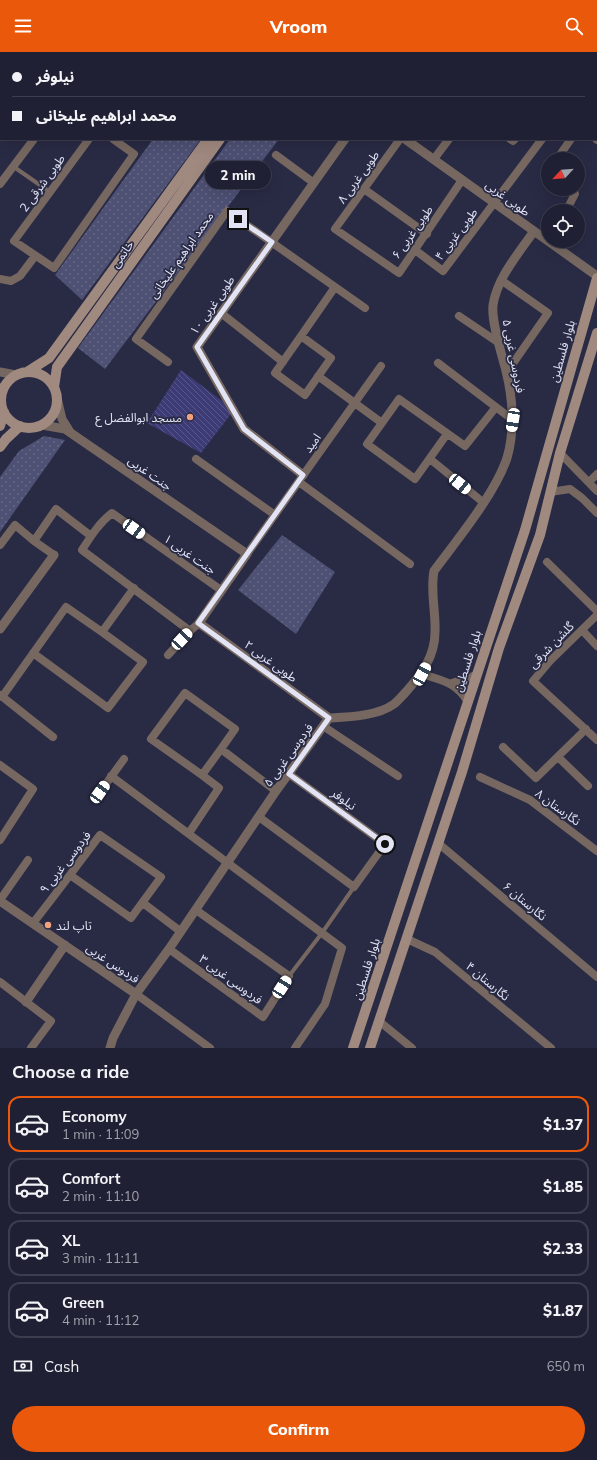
<!DOCTYPE html>
<meta charset="utf-8">
<style>
:root{--surface:#1f2033;--page:#27283b;--text:#f1f3f6;--muted:#a1a3ac;--line:#3c3e4e;--accent:#ea580c}
body{margin:0;font-family:Mulish,"Noto Sans Arabic",sans-serif;background:var(--page);color:var(--text);height:100vh;display:flex;flex-direction:column;font-size:15px;white-space:nowrap}
*{box-sizing:border-box;margin:0}
p{font-size:13px;color:var(--muted)}
.icon{flex:none;width:22px;height:22px;fill:none;stroke:currentColor;stroke-width:2;stroke-linecap:round;stroke-linejoin:round}
.map{position:relative;height:996px;overflow:hidden}
.drawer{display:flex;flex-direction:column;background:var(--surface);flex:1}
.drawer>*{flex:none}
.banner{position:absolute;left:0px;top:0px;width:597px;height:88px;box-shadow:0 4px 16px #0002,0 0 0 1px var(--line);display:grid;align-content:center;height:88px;padding:0 12px;background:var(--surface)}
.needle{width:26px;rotate:244deg}
.fabs{position:absolute;left:541px;top:100px;display:grid;gap:8px}
.fabs a{display:grid;place-items:center;width:44px;height:44px;border-radius:50%;background:var(--surface);box-shadow:0 4px 16px #0002,0 0 0 1px var(--line);font-size:20px}
.end{position:absolute;width:18px;height:18px;margin:-9px;border:5px solid #e2e4f5;background:#111;box-shadow:0 0 0 2px #111}
.from{border-radius:50%}
.bubble{position:absolute;height:28px;border-radius:14px;background:var(--surface);box-shadow:0 4px 16px #0002,0 0 0 1px var(--line);font-size:13px;font-weight:800;line-height:28px;text-align:center}
.car{position:absolute;width:12px;height:24px;margin:-12px -6px;border-radius:5px;box-shadow:0 0 3px 1px #0007;background:linear-gradient(#fff 24%,#345 0 40%,#fff 0 76%,#345 0 86%,#fff 0)}
.banner b{display:flex;align-items:center;gap:14px;height:38px;font-size:15px}
.banner b+b{border-top:1px solid var(--line)}
.banner i{width:10px;height:10px;background:var(--text)}
ul{padding:0;list-style:none}
li{display:flex;align-items:center;gap:12px;height:56px;margin:0 8px 6px;padding:0 4px;border:2px solid var(--line);border-radius:12px}
li div{flex:1}
li b{display:block;font-size:15px}
li em{font-style:normal;font-weight:800}
li.selected{border-color:var(--accent)}
li>.icon{width:36px;height:36px;stroke-width:1.5}
h2{padding:0 12px;font-size:18px;line-height:48px}
.pay{display:flex;align-items:center;gap:10px;height:44px;padding:0 12px;font-size:15px}
.pay p{margin-inline-start:auto}
.primary-button{display:flex;gap:8px;margin-top:auto;padding:8px 12px}
.primary-button a{flex:1;height:46px;border-radius:24px;background:var(--accent);color:#fff;font-size:16px;font-weight:800;line-height:46px;text-align:center}
header{display:flex;justify-content:space-between;align-items:center;height:52px;padding:0 12px;background:var(--accent);color:#fff;font-size:18px;font-weight:800}
.map>svg:first-child{display:block}
.grass{fill:url(#grass-dots)}
.building{fill:url(#building-back-hatch)}
.lines{fill:none;stroke-linecap:round;stroke-linejoin:round}
.service{stroke:#766861;stroke-width:4}
.minor{stroke:#766861;stroke-width:8}
.tertiary{stroke:#766861;stroke-width:9}
.secondary{stroke:#a0897f;stroke-width:10}
.route{stroke:#e2e4f5;stroke-width:5}
.poi-dot{fill:#f1a17d;stroke:#292a44;stroke-width:1.5}
.labels{text-anchor:middle;dominant-baseline:central;stroke-width:3.5;stroke-linejoin:round;paint-order:stroke}
.street-label{font-size:12px;fill:#e2e4f5;stroke:#292a44}
.poi-label{font-size:12px;fill:#e2e4f5;stroke:#292a44;text-anchor:end}
</style>
<header><svg class="icon" aria-label="menu" viewBox="0 0 24 24"><path d="M4 6h16M4 12h16M4 18h16"/></svg>Vroom<svg class="icon" aria-label="search" viewBox="0 0 24 24"><circle cx="10" cy="10" r="6"/><path d="M15 15l6 6"/></svg></header>
<div class="map">
<svg width="597" height="996" viewBox="0 0 597 996">
<defs>
<pattern id="grass-dots" width="8" height="8" patternUnits="userSpaceOnUse"><rect width="8" height="8" fill="#4e5074"/><path d="M2 2h.1M6 6h.1" fill="none" stroke="#676988" stroke-width="1.8" stroke-linecap="round"/></pattern>
<pattern id="building-back-hatch" width="6" height="6" patternUnits="userSpaceOnUse"><rect width="6" height="6" fill="#3d3b76"/><path d="M-1 5l2 2M0 0l6 6M5-1l2 2" fill="none" stroke="#59578a"/></pattern>
</defs>
<rect width="100%" height="100%" fill="#292a44"/>
<path class="grass" d="M153 87H201L82 248 55 223Z
M230 87H279L105 317 78 296Z
M44 384 65 388 0 480V425L19 399Z
M282 483 335 520 296 582 238 538Z"/>
<path class="building" d="M181 318 234 358 201 401 147 371Z"/>
<g class="lines">
<path class="service" d="M137 0 138 1
M14 115 50 140
M289 924 322 881 354 835"/>
<path class="minor" d="M378 0 379 1
M473 0 474 1
M153 1 154 0
M463 1 464 0
M0 64 1 65
M89 87 14 189 54 216 134 102 113 87
M400 87 335 177 399 221 462 128
M510 87 513 89 515 87
M596 87 597 88
M276 103 314 131
M434 107 449 87
M557 107 571 87
M0 132 34 87
M364 137 427 182
M566 159 575 142 573 137
M415 198 443 219 542 87
M0 227 11 229 20 224 35 204
M501 228 548 261 507 320
M221 261 283 310
M459 264 499 291
M301 284 331 306 305 343 275 321Z
M301 284 335 235
M168 310 136 287 227 159 365 256
M438 311 513 368
M318 324 382 371
M447 382 415 427 367 392 399 347 465 394 496 355
M560 401 597 439
M196 407 275 463
M430 407 484 451
M299 430 410 512
M589 430 597 422
M550 440 570 437 582 446 597 461
M0 493 15 473 34 489
M247 502 381 314
M54 503 34 489 56 457 91 484
M547 510 597 559
M597 563 550 609 533 629 597 688
M199 571 190 579 82 498C91 484 99 471 112 461L221 538
M582 578 597 594
M33 601 108 656 143 610 102 580 134 536
M168 603 190 579
M422 622C443 629 456 630 468 650
M452 631 476 623
M0 643 53 685
M2 645 66 555 102 580
M323 674 398 724
M503 695 536 726 586 677
M221 697 235 677 185 641 151 687 202 723 221 697 276 739
M558 705 588 734
M0 713 33 737 0 788
M111 724 342 896 325 952 295 996
M480 725 530 748 597 799
M100 740 124 707
M259 765 354 835 385 792 289 722
M189 781 219 736 202 723
M438 791 597 925
M0 848 28 808
M143 851 180 879
M33 871C56 842 78 812 100 783L161 825 131 866 70 823
M407 887 435 900 551 996
M169 897 263 965 289 924 196 858
M0 930 51 969 31 996
M136 942 210 996
M379 969 412 996"/>
<path class="tertiary" d="M407 1V0
M405 87 597 224
M0 320 16 323
M0 336 3 339
M57 346 62 367 70 380
M42 373 65 377 247 502 199 571 329 666
M303 423 244 377 197 295 345 87
M0 577 54 503
M0 849 136 942
M26 950 65 893
M110 996 113 986 136 942 169 897 276 739 329 666C349 665 378 664 394 652 398 649 402 644 405 641 421 623 435 605 435 580 436 560 430 539 434 519 457 488 495 442 507 406 515 379 513 346 506 319 502 303 491 269 493 253 497 226 519 201 534 179"/>
<path class="secondary" d="M261 0 262 1
M299 1V0
M27 320 49 306 208 87
M1 348a28 28 0 1 1 56 0a28 28 0 1 1-56 0Z
M54 335 57 315 220 87
M0 374 4 360
M0 395 6 387 20 374
M353 996 525 478 597 226
M370 996 462 720 499 596 540 483 560 401 597 281"/>
</g>
<g class="lines">
<path class="route" d="M238 167 272 190 197 295 244 377 303 423 198 571 329 666 289 722 385 792"/>
</g>
<g class="poi-dot">
<circle cx="190" cy="365" r="4"/>
<circle cx="48" cy="873" r="4"/>
</g>
<g class="labels">
<g class="street-label">
<text transform="translate(358 125) rotate(-54)">طوبی غربی ۸</text>
<text transform="translate(42 131) rotate(-54)">طوبی شرقی 2</text>
<text transform="translate(508 146) rotate(36)">طوبی غربی</text>
<text transform="translate(412 180) rotate(-55)">طوبی غربی ۶</text>
<text transform="translate(456 182) rotate(-53)">طوبی غربی ۴</text>
<text transform="translate(122 202) rotate(-55)">خاتمی</text>
<text transform="translate(181 203) rotate(-55)">محمد ابراهیم علیخانی</text>
<text transform="translate(212 253) rotate(-55)">طوبی غربی ۱۰</text>
<text transform="translate(562 299) rotate(-74)">بلوار فلسطین</text>
<text transform="translate(514 304) rotate(79)">فردوسی غربی ۵</text>
<text transform="translate(312 391) rotate(-54)">امید</text>
<text transform="translate(150 421) rotate(35)">جنت غربی</text>
<text transform="translate(190 502) rotate(35)">جنت غربی ۱</text>
<text transform="translate(551 593) rotate(-46)">گلشن شرقی</text>
<text transform="translate(271 609) rotate(36)">طوبی غربی ۲</text>
<text transform="translate(467 609) rotate(-72)">بلوار فلسطین</text>
<text transform="translate(288 703) rotate(-54)">فردوسی غربی ۵</text>
<text transform="translate(344 747) rotate(36)">نیلوفر</text>
<text transform="translate(558 755) rotate(36)">نگارستان ۸</text>
<text transform="translate(65 810) rotate(-52)">فردوسی غربی ۹</text>
<text transform="translate(525 849) rotate(40)">نگارستان ۶</text>
<text transform="translate(113 911) rotate(34)">فردوس غربی</text>
<text transform="translate(366 917) rotate(-72)">بلوار فلسطین</text>
<text transform="translate(231 927) rotate(36)">فردوسی غربی ۳</text>
<text transform="translate(488 929) rotate(40)">نگارستان ۴</text>
</g>
<g class="poi-label">
<text x="182" y="365">مسجد ابوالفضل ع</text>
<text x="56" y="873" text-anchor="start">تاپ لند</text>
</g>
</g>
</svg>
<div class="fabs">
<a><svg class="needle" viewBox="-14 -14 28 28"><path d="M0-13l5 13h-10z" fill="#e53935"/><path d="M0 13l5-13h-10z" fill="#a1a3ac"/></svg></a>
<a><svg class="icon" aria-label="locate" viewBox="0 0 24 24"><circle cx="12" cy="12" r="6"/><path d="M12 2v4M12 18v4M2 12h4M18 12h4"/></svg></a>
</div>
<i class="end from" style="left:385px;top:792px"></i>
<i class="end" style="left:238px;top:167px"></i>
<div class="bubble" style="left:205px;top:109px;width:66px">2 min</div>
<i class="car" style="left:513px;top:368px;rotate:189deg"></i>
<i class="car" style="left:460px;top:432px;rotate:129deg"></i>
<i class="car" style="left:134px;top:477px;rotate:125deg"></i>
<i class="car" style="left:182px;top:587px;rotate:43deg"></i>
<i class="car" style="left:422px;top:622px;rotate:28deg"></i>
<i class="car" style="left:100px;top:740px;rotate:35deg"></i>
<i class="car" style="left:282px;top:935px;rotate:33deg"></i>
<div class="banner">
<b><i class="from"></i>نیلوفر</b>
<b><i></i>محمد ابراهیم علیخانی</b>
</div>
</div>
<section class="drawer">
<h2>Choose a ride</h2>
<ul>
<li class="selected"><svg class="icon" aria-label="car" viewBox="0 0 24 24"><path d="M5 17H2v-5l4-1 3-4h7l3 4 3 1v5h-3M9 17h6M6 11h13"/><circle cx="7" cy="17" r="2"/><circle cx="17" cy="17" r="2"/></svg><div><b>Economy</b><p>1 min · 11:09</p></div><em>$1.37</em></li>
<li><svg class="icon" aria-label="car" viewBox="0 0 24 24"><path d="M5 17H2v-5l4-1 3-4h7l3 4 3 1v5h-3M9 17h6M6 11h13"/><circle cx="7" cy="17" r="2"/><circle cx="17" cy="17" r="2"/></svg><div><b>Comfort</b><p>2 min · 11:10</p></div><em>$1.85</em></li>
<li><svg class="icon" aria-label="car" viewBox="0 0 24 24"><path d="M5 17H2v-5l4-1 3-4h7l3 4 3 1v5h-3M9 17h6M6 11h13"/><circle cx="7" cy="17" r="2"/><circle cx="17" cy="17" r="2"/></svg><div><b>XL</b><p>3 min · 11:11</p></div><em>$2.33</em></li>
<li><svg class="icon" aria-label="car" viewBox="0 0 24 24"><path d="M5 17H2v-5l4-1 3-4h7l3 4 3 1v5h-3M9 17h6M6 11h13"/><circle cx="7" cy="17" r="2"/><circle cx="17" cy="17" r="2"/></svg><div><b>Green</b><p>4 min · 11:12</p></div><em>$1.87</em></li>
</ul>
<div class="pay"><svg class="icon" aria-label="cash" viewBox="0 0 24 24"><path d="M3 7h18v10H3z"/><circle cx="12" cy="12" r="2"/></svg>Cash<p>650 m</p></div>
<div class="primary-button"><a>Confirm</a></div>
</section>
